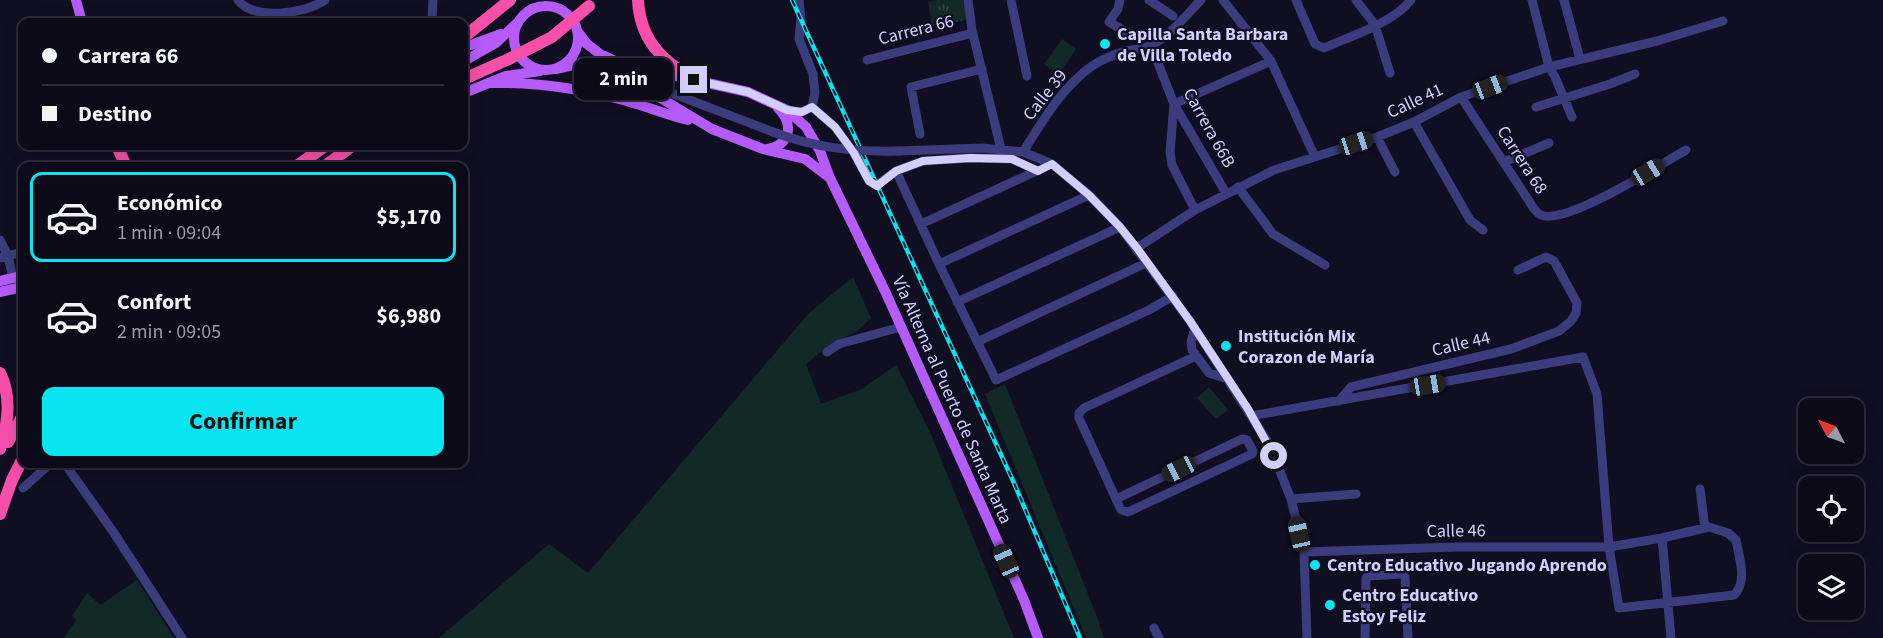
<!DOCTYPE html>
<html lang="es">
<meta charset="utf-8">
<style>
:root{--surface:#0c0a19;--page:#151322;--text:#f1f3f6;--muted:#9a9aa2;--line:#2c2b38;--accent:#09e5f0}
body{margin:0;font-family:"Source Sans 3",sans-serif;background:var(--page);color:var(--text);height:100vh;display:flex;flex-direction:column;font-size:22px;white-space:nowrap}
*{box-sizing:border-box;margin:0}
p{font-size:20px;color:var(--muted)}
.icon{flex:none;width:33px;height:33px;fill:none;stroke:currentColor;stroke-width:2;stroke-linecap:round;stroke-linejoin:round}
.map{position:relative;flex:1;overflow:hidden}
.side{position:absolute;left:18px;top:162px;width:450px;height:306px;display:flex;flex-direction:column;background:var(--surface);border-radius:12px;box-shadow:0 3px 15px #0003,0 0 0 2px var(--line)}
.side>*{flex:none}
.banner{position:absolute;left:18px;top:18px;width:450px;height:132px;border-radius:12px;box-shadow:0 3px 15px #0003,0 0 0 2px var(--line);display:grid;align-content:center;height:132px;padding:0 24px;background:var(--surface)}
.needle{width:39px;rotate:311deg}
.fabs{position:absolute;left:1798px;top:398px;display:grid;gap:12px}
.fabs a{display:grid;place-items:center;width:66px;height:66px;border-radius:12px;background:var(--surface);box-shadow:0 3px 15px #0003,0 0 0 2px var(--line);font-size:30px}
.end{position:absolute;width:27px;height:27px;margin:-14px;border:8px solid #d2cffd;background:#111;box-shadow:0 0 0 3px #111}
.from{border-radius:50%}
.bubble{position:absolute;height:42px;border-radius:12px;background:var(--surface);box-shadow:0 3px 15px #0003,0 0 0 2px var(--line);font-size:20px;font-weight:700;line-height:42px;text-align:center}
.car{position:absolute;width:18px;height:36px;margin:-18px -9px;border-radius:8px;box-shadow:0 0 4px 2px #0007;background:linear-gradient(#222 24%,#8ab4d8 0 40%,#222 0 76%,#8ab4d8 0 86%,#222 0)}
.banner b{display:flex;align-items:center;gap:21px;height:57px;font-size:22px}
.banner b+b{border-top:2px solid var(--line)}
.banner i{width:15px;height:15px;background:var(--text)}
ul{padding:10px 0 0;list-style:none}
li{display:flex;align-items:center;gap:18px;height:90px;margin:0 12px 9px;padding:0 12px;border:3px solid transparent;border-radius:12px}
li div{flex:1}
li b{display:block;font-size:22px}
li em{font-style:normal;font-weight:700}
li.active{border-color:var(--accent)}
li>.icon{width:54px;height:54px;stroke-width:1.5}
.cta{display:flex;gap:12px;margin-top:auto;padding:12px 24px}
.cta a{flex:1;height:69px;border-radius:12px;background:var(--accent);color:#111;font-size:24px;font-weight:700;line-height:69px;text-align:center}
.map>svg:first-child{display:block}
.grass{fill:#112a28}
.park{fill:url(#park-tufts)}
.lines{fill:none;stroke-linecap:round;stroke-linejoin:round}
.minor{stroke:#3b3c7e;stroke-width:9}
.major{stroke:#b55bf9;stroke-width:10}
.highway{stroke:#f84faa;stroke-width:12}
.rail-casing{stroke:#09e5f0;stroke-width:4.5}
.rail{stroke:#100e21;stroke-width:2;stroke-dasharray:7;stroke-linecap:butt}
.minor-bridge{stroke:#3b3c7e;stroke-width:9}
.highway-bridge{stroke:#f84faa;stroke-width:12}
.route{stroke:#d2cffd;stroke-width:8}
.poi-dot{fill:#09e5f0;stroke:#100e21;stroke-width:2}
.labels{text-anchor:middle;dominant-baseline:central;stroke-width:4.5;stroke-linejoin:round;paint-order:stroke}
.street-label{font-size:18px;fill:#d2cffd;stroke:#100e21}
.poi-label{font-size:18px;font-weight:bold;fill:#d2cffd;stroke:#100e21;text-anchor:start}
</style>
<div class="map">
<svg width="1883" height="638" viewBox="0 0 1883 638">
<defs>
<pattern id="park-tufts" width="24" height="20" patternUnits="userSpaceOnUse" patternTransform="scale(1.5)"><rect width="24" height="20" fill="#112a28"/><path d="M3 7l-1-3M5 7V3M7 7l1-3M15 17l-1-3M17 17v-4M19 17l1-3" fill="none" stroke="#334848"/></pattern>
</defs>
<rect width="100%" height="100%" fill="#100e21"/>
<path class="grass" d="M1062 39 1076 49 1059 74 1044 64Z
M853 277 871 318 857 331 828 346 806 364 821 404 862 389 896 365 930 432 1014 638H439L549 544 588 573 809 313Z
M1005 384 1097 617 1104 638H1086L985 394Z
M1209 387 1228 410 1216 419 1197 398Z
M137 580 174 638H64L76 620 72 616 87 593 100 605Z"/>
<path class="park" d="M938 0H963L967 20 932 26 928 2Z"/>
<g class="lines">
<path class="minor" d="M238 0C254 21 305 14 325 0
M799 0 801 19 799 39 813 74 815 93 812 107 835 127 854 153 869 181 877 185 896 171 923 161 971 158 1012 159 1038 171
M968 0 972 30 1001 149
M1011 0 1027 76
M1120 0 1118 9 1109 22 1133 36
M1149 0 1173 16
M1223 0 1271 61 1315 157
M1296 0 1315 44 1324 48C1351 36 1393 23 1411 0
M1356 0 1375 25 1390 73
M1532 0 1549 67 1555 77 1572 117
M1564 0 1580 59
M432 22 433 0
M1147 47 1158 63 1174 104 1226 193
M867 60 973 33
M635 79 773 132
M1461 97 1529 201C1532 206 1535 212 1541 215 1566 226 1661 164 1686 150
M1536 107 1610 84 1635 74
M787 110 802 112 812 107
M1414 122 1470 220 1483 230
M920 134 911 87 982 69
M1377 137 1395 172
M899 151 982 148 1023 152 1052 164 1089 195 1120 227 1190 321 1269 444 1291 499 1304 552 1307 638
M1023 152C1042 122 1062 87 1092 66 1104 58 1118 53 1131 50 1137 49 1144 49 1149 46 1170 37 1185 16 1201 0
M1504 162 1549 143
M896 171 939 264 996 380 1149 310 1173 296
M1238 187 1273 234 1325 265
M1195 210 1172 165 1170 152 1174 104 1271 61
M921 224 1041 169
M0 240 8 256 13 278
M1137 248 1195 210 1274 170 1377 137 1414 122 1461 97 1549 67 1657 41 1723 21
M0 258 22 252
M939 264 1089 195
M957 302 1120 227
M1195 328 1191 342 1192 350 1209 373 1228 379
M977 342 1146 263
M827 352 839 344 901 327
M1339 401 1351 387 1511 349 1559 331 1571 321 1576 313 1577 303 1554 261 1546 257 1518 270
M1251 416 1583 357 1597 394 1609 547 1619 608 1734 595C1748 582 1739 557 1736 540L1728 533 1709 527 1662 538 1609 547H1456L1304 552
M65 464 114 533 182 638
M23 488 50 464
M1700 489 1705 528
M1116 499 1242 439 1247 440 1253 451 1252 454 1128 512 1121 510 1079 418V413L1084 408 1196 356
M1291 499 1356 494
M1662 538 1671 638
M1154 628 1159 638
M1365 638 1366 578 1368 576 1402 574 1405 577 1408 638"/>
<path class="major" d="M76 0 82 22
M514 38a32 32 0 1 1 64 0a32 32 0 1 1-64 0Z
M578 32 587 44 600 54 622 64 748 92 787 110 806 127 820 151 830 178 885 291 1024 600 1038 638
M464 46 471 45 501 34
M464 61 496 43 517 23
M556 69 578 64H593L619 73 712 129 763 149 805 159 830 178
M490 83C539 82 593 90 640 105 656 110 671 116 688 120
M464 93 506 76 540 71
M767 149C791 145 794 124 778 108
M0 281 22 276
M0 292 22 287"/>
<path class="highway" d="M638 0C640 39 661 61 694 79
M464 37 510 0
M464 79 509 59
M117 146 126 166
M297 166 325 146
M325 166 352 146
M0 373C12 397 8 425 0 449
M8 442 22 417
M0 514 12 480 22 460"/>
<defs>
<path id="rail" d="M792 0 1014 483 1080 638"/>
</defs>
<use href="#rail" class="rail-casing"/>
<use href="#rail" class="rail"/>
<path class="minor-bridge" d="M773 132C816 148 853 152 899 151"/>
<path class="highway-bridge" d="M509 59 552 37 589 6"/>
</g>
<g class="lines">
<path class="route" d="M694 80 748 92 787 110 802 112 812 107 835 127 854 153 869 181 877 186 896 171 923 161 970 158 1012 159 1038 171 1052 164 1089 195 1120 227 1137 248 1190 321 1248 409 1274 456"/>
</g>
<g class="poi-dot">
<circle cx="1105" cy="44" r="6"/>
<circle cx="1226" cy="346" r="6"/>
<circle cx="1315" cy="565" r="6"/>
<circle cx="1330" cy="605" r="6"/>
</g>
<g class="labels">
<g class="street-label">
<text transform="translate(916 30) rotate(-14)">Carrera 66</text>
<text transform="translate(1045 95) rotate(-52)">Calle 39</text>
<text transform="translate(1415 101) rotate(-25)">Calle 41</text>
<text transform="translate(1209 128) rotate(61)">Carrera 66B</text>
<text transform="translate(1522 160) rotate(57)">Carrera 68</text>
<text transform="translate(1461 344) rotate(-13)">Calle 44</text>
<text transform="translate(952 400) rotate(66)">Vía Alterna al Puerto de Santa Marta</text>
<text transform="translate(1456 531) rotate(-1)">Calle 46</text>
</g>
<g class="poi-label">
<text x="1117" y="34">Capilla Santa Barbara<tspan x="1117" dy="21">de Villa Toledo</tspan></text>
<text x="1238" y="336">Institución Mix<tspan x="1238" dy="21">Corazon de María</tspan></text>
<text x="1327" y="565">Centro Educativo Jugando Aprendo</text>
<text x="1342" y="595">Centro Educativo<tspan x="1342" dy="21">Estoy Feliz</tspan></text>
</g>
</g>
</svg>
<div class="fabs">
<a><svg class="needle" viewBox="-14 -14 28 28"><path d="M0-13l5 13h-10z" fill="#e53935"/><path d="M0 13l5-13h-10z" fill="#9a9aa2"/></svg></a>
<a><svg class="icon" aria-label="locate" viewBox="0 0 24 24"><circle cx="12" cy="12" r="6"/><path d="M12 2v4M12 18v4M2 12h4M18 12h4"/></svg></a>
<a><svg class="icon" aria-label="layers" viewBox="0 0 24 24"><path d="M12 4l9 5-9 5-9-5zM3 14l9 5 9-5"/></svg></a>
</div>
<i class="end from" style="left:1274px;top:456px"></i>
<i class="end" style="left:694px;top:80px"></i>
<div class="bubble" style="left:574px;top:58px;width:99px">2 min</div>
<i class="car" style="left:1490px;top:87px;rotate:69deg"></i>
<i class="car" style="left:1356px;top:143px;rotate:72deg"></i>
<i class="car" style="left:1648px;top:172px;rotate:59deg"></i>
<i class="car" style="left:1428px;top:385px;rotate:80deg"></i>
<i class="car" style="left:1179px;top:469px;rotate:244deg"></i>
<i class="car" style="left:1299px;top:534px;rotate:347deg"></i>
<i class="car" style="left:1006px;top:561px;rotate:336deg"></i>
<div class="banner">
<b><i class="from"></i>Carrera 66</b>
<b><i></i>Destino</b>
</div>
<section class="side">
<ul>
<li class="active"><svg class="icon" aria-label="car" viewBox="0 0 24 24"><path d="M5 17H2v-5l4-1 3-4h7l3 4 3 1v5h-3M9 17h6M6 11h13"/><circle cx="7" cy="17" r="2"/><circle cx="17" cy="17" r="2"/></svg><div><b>Económico</b><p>1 min · 09:04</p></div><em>$5,170</em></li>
<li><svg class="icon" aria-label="car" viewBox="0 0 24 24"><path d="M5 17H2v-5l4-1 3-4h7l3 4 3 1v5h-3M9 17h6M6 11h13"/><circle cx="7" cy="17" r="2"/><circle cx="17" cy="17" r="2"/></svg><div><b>Confort</b><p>2 min · 09:05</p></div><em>$6,980</em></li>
</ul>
<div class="cta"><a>Confirmar</a></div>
</section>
</div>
